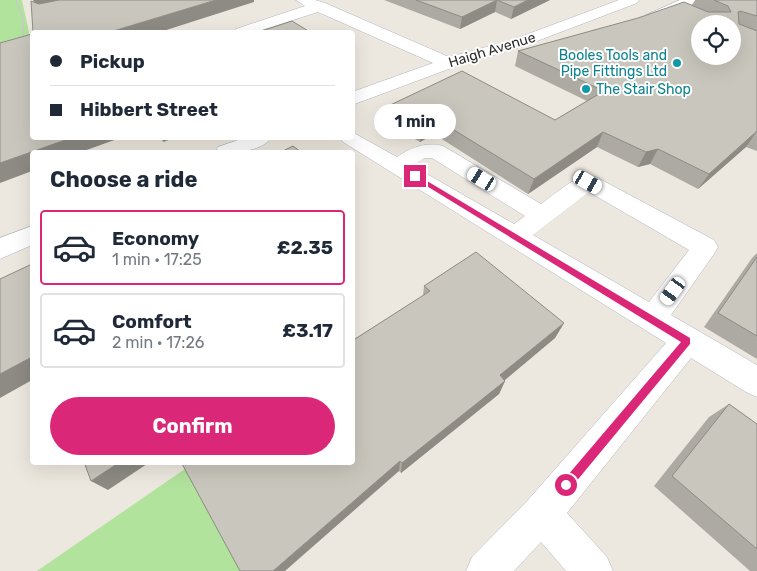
<!DOCTYPE html>
<meta charset="utf-8">
<style>
:root{--surface:#fff;--page:#f2f2f3;--text:#1f2937;--muted:#747a83;--line:#e0e1e3;--accent:#db2777}
body{margin:0;font-family:Rubik,sans-serif;background:var(--page);color:var(--text);height:100vh;display:flex;flex-direction:column;font-size:19px;white-space:nowrap}
*{box-sizing:border-box;margin:0}
p{font-size:16px;color:var(--muted)}
.icon{flex:none;width:28px;height:28px;fill:none;stroke:currentColor;stroke-width:2;stroke-linecap:round;stroke-linejoin:round}
.map{position:relative;flex:1;overflow:hidden}
.side{position:absolute;left:30px;top:150px;width:325px;height:315px;display:flex;flex-direction:column;background:var(--surface);border-radius:5px;box-shadow:0 5px 20px #0002}
.side>*{flex:none}
.guide{position:absolute;left:30px;top:30px;width:325px;height:110px;border-radius:5px;box-shadow:0 5px 20px #0002;display:grid;align-content:center;height:110px;padding:0 20px;background:var(--surface)}
.fabs{position:absolute;left:691px;top:15px;display:grid;gap:10px}
.fabs a{display:grid;place-items:center;width:50px;height:50px;border-radius:50%;background:var(--surface);box-shadow:0 5px 20px #0002;font-size:25px}
.end{position:absolute;width:22px;height:22px;margin:-11px;border:6px solid #db2777;background:#fff;box-shadow:0 0 0 2px #fff}
.from{border-radius:50%}
.bubble{position:absolute;height:35px;border-radius:18px;background:var(--surface);box-shadow:0 5px 20px #0002;font-size:16px;font-weight:700;line-height:35px;text-align:center}
.car{position:absolute;width:15px;height:30px;margin:-15px -8px;border-radius:6px;box-shadow:0 0 4px 1px #0007;background:linear-gradient(#fff 24%,#345 0 40%,#fff 0 76%,#345 0 86%,#fff 0)}
.guide b{display:flex;align-items:center;gap:18px;height:48px;font-size:19px}
.guide b+b{border-top:1px solid var(--line)}
.guide i{width:12px;height:12px;background:var(--text)}
ul{padding:0;list-style:none}
li{display:flex;align-items:center;gap:15px;height:75px;margin:0 10px 8px;padding:0 10px;border:2px solid var(--line);border-radius:5px}
li div{flex:1}
li b{display:block;font-size:19px}
li em{font-style:normal;font-weight:700}
li.selected{border-color:var(--accent)}
li>.icon{width:45px;height:45px;stroke-width:1.5}
h2{padding:0 20px;font-size:22px;line-height:60px}
.button{display:flex;gap:10px;margin-top:auto;padding:10px 20px}
.button a{flex:1;height:58px;border-radius:30px;background:var(--accent);color:#fff;font-size:20px;font-weight:700;line-height:58px;text-align:center}
.map>svg:first-child{display:block}
.green{fill:#b1e39c}
.lines{fill:none;stroke-linecap:round;stroke-linejoin:round}
.minor-casing{stroke:#b2b4bf;stroke-width:1}
.path{stroke:#c8c8c8;stroke-width:2;stroke-dasharray:2.5 1;stroke-linecap:butt}
.minor{fill:#fff;fill-rule:evenodd}
.wall{fill:#adaaa3}
.shaded-wall{fill:#8d8b84}
.building{fill:#c9c6bd;stroke:#8d8b84;fill-rule:evenodd}
.route{fill:#db2777}
.culture-dot{fill:#0f9aa8;stroke:#fff;stroke-width:2}
.labels{text-anchor:middle;dominant-baseline:central;stroke-width:4;stroke-linejoin:round;paint-order:stroke}
.far-street-label{font-size:14px;fill:#2c2c2c;stroke:#fff}
.far-culture-label{font-size:14px;fill:#0d838f;stroke:#fff;text-anchor:end}
</style>
<div class="map">
<svg width="757" height="571" viewBox="0 0 757 571">
<rect width="100%" height="100%" fill="#ede8df"/>
<path class="green" d="M0 0H22L32 46 0 54Z
M195 462 271 571H37Z"/>
<g class="lines">
<defs>
<path id="minor" d="M296 0H315L325 3 449 57 512 40 619 0H639L637 3 524 46 454 67 352 105V92L433 63 318 12 256 32H234L236 29 305 6Z
M680 0H697C690 10 658 24 646 21L644 18 646 15Z
M352 132 397 157C412 147 426 142 443 146L541 204C556 194 577 172 596 177L714 240 718 247 714 254 671 315 757 365V397L746 392 691 358 567 513 607 557 613 571H566L541 542 514 571H466L472 557 528 500 666 343 343 142 340 138H352ZM424 158H432L525 216 514 224 413 166ZM589 192 689 250 649 302 533 235Z
M244 138H271C261 152 231 154 215 152L218 147Z
M32 226V245L0 259V238Z"/>
</defs>
<use href="#minor" class="minor-casing"/>
<path class="path" d="M16 0 23 19V40"/>
<use href="#minor" class="minor"/>
</g>
<path class="wall" d="M384 0H550L511 19 495 12 460 29Z
M695 0H757V151L746 147 698 189 650 164 638 167 597 147 528 194 434 134 420 142 386 122V107L555 120 587 101 515 66 518 51 692 5Z
M757 253V359L704 327 752 258Z
M424 286 564 323 555 338 505 380V381L499 394 401 473 399 471 355 339 423 296Z
M729 404 757 424V571H750L654 486 709 417Z"/>
<path class="shaded-wall" d="M33 0H72L38 9Z
M216 0H254V2L160 32H110Z
M497 0 495 12 460 29 462 17Z
M528 0H550L511 19 514 7Z
M436 119 434 134 420 142 421 127Z
M757 131 746 147 698 189 709 174Z
M603 132 597 147 528 194 534 179Z
M71 138H120L81 152H32V171L0 183V163Z
M162 138H174L163 142Z
M658 149 650 164 638 167 646 152Z
M564 323 555 338 494 389 500 375Z
M32 357V380L0 398V374Z
M505 381 499 394 401 473 402 463Z
M400 461 399 471 285 571H273Z
M120 462H150L108 490 91 481Z"/>
<path class="building" d="M59 0H216L110 32H33L31 1 39 4Z
M416 0H528L514 7 497 0 462 17Z
M714 0H757V16L740 11 738 12 739 24 757 31V131L709 174 658 149 646 152 603 132 534 179 436 119 421 127 386 107 462 71 555 120 604 91 518 51 638 18 684 2 708 12H731L728 6ZM700 24H732V56H700Z
M292 21 310 32H258Z
M32 34V138H71L0 163V43Z
M293 146 301 152H281Z
M476 252 564 323 500 375 505 381 402 463 400 461 273 571H240L181 462H352V337L355 339 430 291 424 286Z
M757 257V336L718 313Z
M32 264V357L0 374V279Z
M729 404 757 424V549L672 476Z
M84 462H120L91 481Z"/>
<path class="route" d="M412 175H417L690 338V344L570 489 566 491 562 489 561 485 562 482 681 342 412 177Z"/>
<g class="culture-dot">
<circle cx="677" cy="63" r="5"/>
<circle cx="586" cy="89" r="5"/>
</g>
<g class="labels">
<g class="far-street-label">
<text transform="translate(492 50) rotate(-17)">Haigh Avenue</text>
</g>
<g class="far-culture-label">
<text x="667" y="55">Booles Tools and<tspan x="667" dy="16">Pipe Fittings Ltd</tspan></text>
<text x="596" y="89" text-anchor="start">The Stair Shop</text>
</g>
</g>
</svg>
<div class="fabs">
<a><svg class="icon" aria-label="locate" viewBox="0 0 24 24"><circle cx="12" cy="12" r="6"/><path d="M12 2v4M12 18v4M2 12h4M18 12h4"/></svg></a>
</div>
<i class="end from" style="left:566px;top:485px"></i>
<i class="end" style="left:415px;top:176px"></i>
<div class="bubble" style="left:374px;top:104px;width:82px">1 min</div>
<i class="car" style="left:482px;top:179px;rotate:301deg"></i>
<i class="car" style="left:588px;top:182px;rotate:120deg"></i>
<i class="car" style="left:673px;top:291px;rotate:216deg"></i>
<div class="guide">
<b><i class="from"></i>Pickup</b>
<b><i></i>Hibbert Street</b>
</div>
<section class="side">
<h2>Choose a ride</h2>
<ul>
<li class="selected"><svg class="icon" aria-label="car" viewBox="0 0 24 24"><path d="M5 17H2v-5l4-1 3-4h7l3 4 3 1v5h-3M9 17h6M6 11h13"/><circle cx="7" cy="17" r="2"/><circle cx="17" cy="17" r="2"/></svg><div><b>Economy</b><p>1 min · 17:25</p></div><em>£2.35</em></li>
<li><svg class="icon" aria-label="car" viewBox="0 0 24 24"><path d="M5 17H2v-5l4-1 3-4h7l3 4 3 1v5h-3M9 17h6M6 11h13"/><circle cx="7" cy="17" r="2"/><circle cx="17" cy="17" r="2"/></svg><div><b>Comfort</b><p>2 min · 17:26</p></div><em>£3.17</em></li>
</ul>
<div class="button"><a>Confirm</a></div>
</section>
</div>
